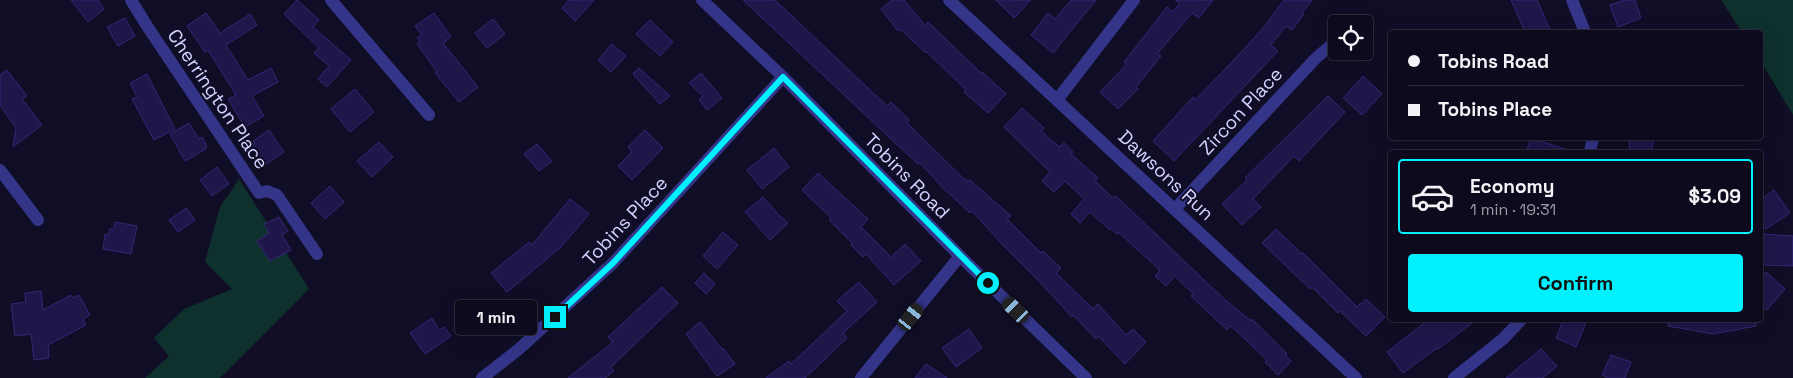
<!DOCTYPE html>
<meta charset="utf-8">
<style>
:root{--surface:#0c0a1c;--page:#151325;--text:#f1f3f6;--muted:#9a9aa3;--line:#2c2b3b;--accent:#00f0fd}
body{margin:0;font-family:"Space Grotesk",sans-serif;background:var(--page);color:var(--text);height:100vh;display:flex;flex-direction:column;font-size:19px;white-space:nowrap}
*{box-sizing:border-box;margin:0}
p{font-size:16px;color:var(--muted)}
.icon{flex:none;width:28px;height:28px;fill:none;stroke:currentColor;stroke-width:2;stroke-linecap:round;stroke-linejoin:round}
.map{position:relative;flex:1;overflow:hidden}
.sheet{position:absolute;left:1388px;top:150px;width:375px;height:172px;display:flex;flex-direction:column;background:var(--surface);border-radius:5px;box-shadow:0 5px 20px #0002,0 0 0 1px var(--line)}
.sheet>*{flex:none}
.banner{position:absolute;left:1388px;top:30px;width:375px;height:110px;border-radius:5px;box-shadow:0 5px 20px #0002,0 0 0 1px var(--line);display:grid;align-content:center;height:110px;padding:0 20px;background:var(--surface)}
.controls{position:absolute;left:1328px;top:15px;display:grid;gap:10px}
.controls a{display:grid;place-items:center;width:45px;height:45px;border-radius:5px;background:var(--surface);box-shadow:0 5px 20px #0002,0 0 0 1px var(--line);font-size:25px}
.end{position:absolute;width:22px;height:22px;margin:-11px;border:6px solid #00f0fd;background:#111;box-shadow:0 0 0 2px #111}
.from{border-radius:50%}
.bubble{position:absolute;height:35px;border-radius:5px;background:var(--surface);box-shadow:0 5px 20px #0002,0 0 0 1px var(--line);font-size:16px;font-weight:800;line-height:35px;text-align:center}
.car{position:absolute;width:15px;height:30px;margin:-15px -8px;border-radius:6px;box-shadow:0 0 4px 1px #0007;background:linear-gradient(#222 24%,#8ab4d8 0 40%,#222 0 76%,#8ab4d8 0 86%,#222 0)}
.banner b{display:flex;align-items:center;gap:18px;height:48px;font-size:19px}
.banner b+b{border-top:1px solid var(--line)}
.banner i{width:12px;height:12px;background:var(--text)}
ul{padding:9px 0 0;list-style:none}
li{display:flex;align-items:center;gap:15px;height:75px;margin:0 10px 8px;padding:0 10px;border:2px solid var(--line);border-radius:5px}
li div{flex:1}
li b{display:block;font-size:19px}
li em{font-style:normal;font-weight:800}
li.active{border-color:var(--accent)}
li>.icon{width:45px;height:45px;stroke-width:1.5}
.cta{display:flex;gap:10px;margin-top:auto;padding:10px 20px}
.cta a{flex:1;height:58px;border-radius:5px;background:var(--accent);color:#111;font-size:20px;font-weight:800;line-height:58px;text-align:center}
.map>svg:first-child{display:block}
.green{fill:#0f312e}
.building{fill:#1f1749;stroke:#332777}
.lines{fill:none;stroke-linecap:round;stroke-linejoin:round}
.street{stroke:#343589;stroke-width:12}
.route{stroke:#00f0fd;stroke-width:6}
.labels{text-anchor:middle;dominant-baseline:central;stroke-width:4;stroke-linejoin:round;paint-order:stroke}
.street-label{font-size:19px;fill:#d5d2ff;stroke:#100d26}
</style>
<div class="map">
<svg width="1793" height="378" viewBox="0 0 1793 378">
<rect width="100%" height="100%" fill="#100d26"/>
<path class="green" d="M1721 0H1793V115L1760 60V32H1742Z
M239 179 309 289 220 378H145L169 356 154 338 184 309 232 289 205 262 220 207Z"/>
<path class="building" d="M71 0H98L104 9 88 22Z
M297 0 319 20 313 27 351 60 327 87 318 79 329 66 314 53 319 48 284 14Z
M569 0H594L575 21 562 8Z
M743 0H775L887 106 891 102 909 120 907 123 963 178 968 181 970 180 1011 216 1007 219 1041 253 1043 251 1061 268 1056 273 1093 309 1098 304 1126 335 1133 329 1146 342 1125 364 1098 336 1096 339 1073 315 1072 317 1037 279 1001 243 972 211 970 213 943 188 920 163 918 164 891 139Z
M892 0H904L925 25 928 22 981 73 982 72 1006 94 988 113 964 92 966 90 927 52 926 53 900 29 898 31 881 9Z
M996 0H1031L1014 18Z
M1071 0H1096L1053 53 1031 35 1048 13 1055 19Z
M1175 0H1213L1199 18 1192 13 1157 54 1161 56 1136 87 1138 89 1118 109 1100 92 1127 64 1124 62 1167 7 1173 12 1180 3Z
M1284 0H1312L1302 13 1304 14 1292 30 1286 26 1271 45 1278 51 1174 161 1153 141 1193 97 1195 100 1233 61 1264 27Z
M1511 0H1537L1551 32H1525Z
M1625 0H1635L1641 18 1618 27 1610 5Z
M206 13 220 33 250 14 257 25 226 45 248 80 271 68 278 82 252 96 264 116 245 127 228 99 236 95 208 50 205 52 187 26Z
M434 13 451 37 443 43 478 87 459 102 435 73 437 72 417 44 420 42 417 38 422 35 415 26Z
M125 18 135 36 118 46 107 27Z
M493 19 505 34 487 48 475 33Z
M650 20 673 42 660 56 636 34Z
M612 44 626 56 611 72 598 60Z
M639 68 670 96 660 104 633 74Z
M7 70 27 96 22 99 42 125 13 147 16 128 0 105V75Z
M701 73 722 98 707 110 699 100 703 96 689 83Z
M147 74 175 129 154 140 132 99 137 97 130 83Z
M1363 76 1382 94 1362 115 1343 98Z
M355 89 374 112 350 132 331 109Z
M1328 96 1345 112 1299 161 1294 156 1253 199 1261 207 1242 225 1222 204 1247 180 1245 178Z
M1022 108 1044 128 1041 131 1059 147 1064 143 1073 152 1071 154 1098 178 1095 181 1113 198 1116 196 1223 298 1251 321 1252 319 1287 354 1285 355 1291 361 1278 375 1265 362 1267 360 1231 326 1227 330 1191 296 1193 294 1175 276 1166 286 1155 276 1160 270 1118 232 1117 234 1111 228 1110 230 1090 212 1080 223 1071 214 1084 199 1065 181 1054 192 1042 181 1050 172 1004 127Z
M189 123 199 139 202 137 206 144V149L185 161 170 134Z
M269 130 284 152 263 166 251 147 255 144 253 141Z
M645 130 663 148 632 180 618 166 632 152 628 147Z
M1531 138 1568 150V152H1526Z
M1630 138H1654L1651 152H1629Z
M379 142 393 157 372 177 357 161Z
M537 144 552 161 539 171 524 154Z
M774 148 789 167 762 189 747 170Z
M217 167 229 184 212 196 200 180Z
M818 173 868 219 861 227 891 257 905 244 921 261 894 285 866 254 863 257 851 245 852 243 829 220 831 218 802 190Z
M330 186 344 202 325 219 311 203Z
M1774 190 1790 213 1766 229 1760 221V200Z
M763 197 779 215 788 223 770 240 745 212Z
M570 199 589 214 561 247 507 292 491 273 529 242 532 245Z
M186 208 195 220 178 232 169 220Z
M279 217 288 231 282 235 291 250 270 261 257 241 269 233 264 224Z
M115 222 137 226 131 254 103 249 105 234 108 235 110 229H114Z
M1276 229 1302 254 1303 253 1357 307 1366 299 1385 317 1366 336 1340 311 1338 313 1312 287 1310 289 1262 243Z
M723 232 738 245 717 269 703 256Z
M1764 234 1793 236V266L1762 265Z
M1766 272 1785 289 1767 310 1760 304V278Z
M704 273 715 284 706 294 695 283Z
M859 282 877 302 843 333 847 338 805 378H766L789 361 791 364 847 311 837 301Z
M662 287 678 303 611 367 614 371 605 378H568L613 342 608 337Z
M41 291 43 310 71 295 73 298 79 295 90 315 83 319 86 325 48 345 49 358 34 360 31 334 15 336 11 304 26 302 25 293Z
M432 318 439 330 444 327 451 336 425 354 410 333Z
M1428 320H1476L1438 349 1437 348 1403 373 1387 352Z
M1563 320H1587L1576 347 1556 338Z
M1669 320H1756V326L1713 334 1668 326Z
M700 322 722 349 723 348 735 364 717 376 686 334Z
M969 329 982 348 956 367 942 348Z
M1541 349 1557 366 1543 378H1506Z
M1611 355 1631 362 1625 378H1609L1602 375Z
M926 364 947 378H915Z"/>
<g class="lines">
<path class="street" d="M131 0 147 26 259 193 267 191 277 195 317 254
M331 0 429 115
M702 0 783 77 960 256 1086 378
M949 0 1356 378
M1572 0 1585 32
M1057 100 1134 0
M1590 152 1593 138
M0 170 38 220
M1175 209 1316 58 1336 41
M482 378 519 349 613 263 783 77
M861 378 960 256
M1454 378 1503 339 1521 320"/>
</g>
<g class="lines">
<path class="route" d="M555 317 613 263 783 77 988 283"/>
</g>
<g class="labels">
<g class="street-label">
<text transform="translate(218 99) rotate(56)">Cherrington Place</text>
<text transform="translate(1241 111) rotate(-47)">Zircon Place</text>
<text transform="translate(1166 175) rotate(43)">Dawsons Run</text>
<text transform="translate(907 176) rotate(45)">Tobins Road</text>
<text transform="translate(625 221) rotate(-47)">Tobins Place</text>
</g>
</g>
</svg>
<div class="controls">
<a><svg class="icon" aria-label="locate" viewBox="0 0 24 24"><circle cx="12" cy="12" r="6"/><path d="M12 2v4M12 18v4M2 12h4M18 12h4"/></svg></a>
</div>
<i class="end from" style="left:988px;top:283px"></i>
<i class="end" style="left:555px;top:317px"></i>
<div class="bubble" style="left:455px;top:300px;width:82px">1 min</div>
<i class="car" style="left:1016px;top:310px;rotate:314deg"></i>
<i class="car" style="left:911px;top:317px;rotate:39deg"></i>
<div class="banner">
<b><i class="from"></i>Tobins Road</b>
<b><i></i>Tobins Place</b>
</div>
<section class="sheet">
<ul>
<li class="active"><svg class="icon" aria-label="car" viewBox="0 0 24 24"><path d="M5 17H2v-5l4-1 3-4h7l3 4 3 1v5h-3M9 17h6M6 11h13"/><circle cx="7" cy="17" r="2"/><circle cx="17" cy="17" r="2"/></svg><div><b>Economy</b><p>1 min · 19:31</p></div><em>$3.09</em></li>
</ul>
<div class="cta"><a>Confirm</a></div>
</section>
</div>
